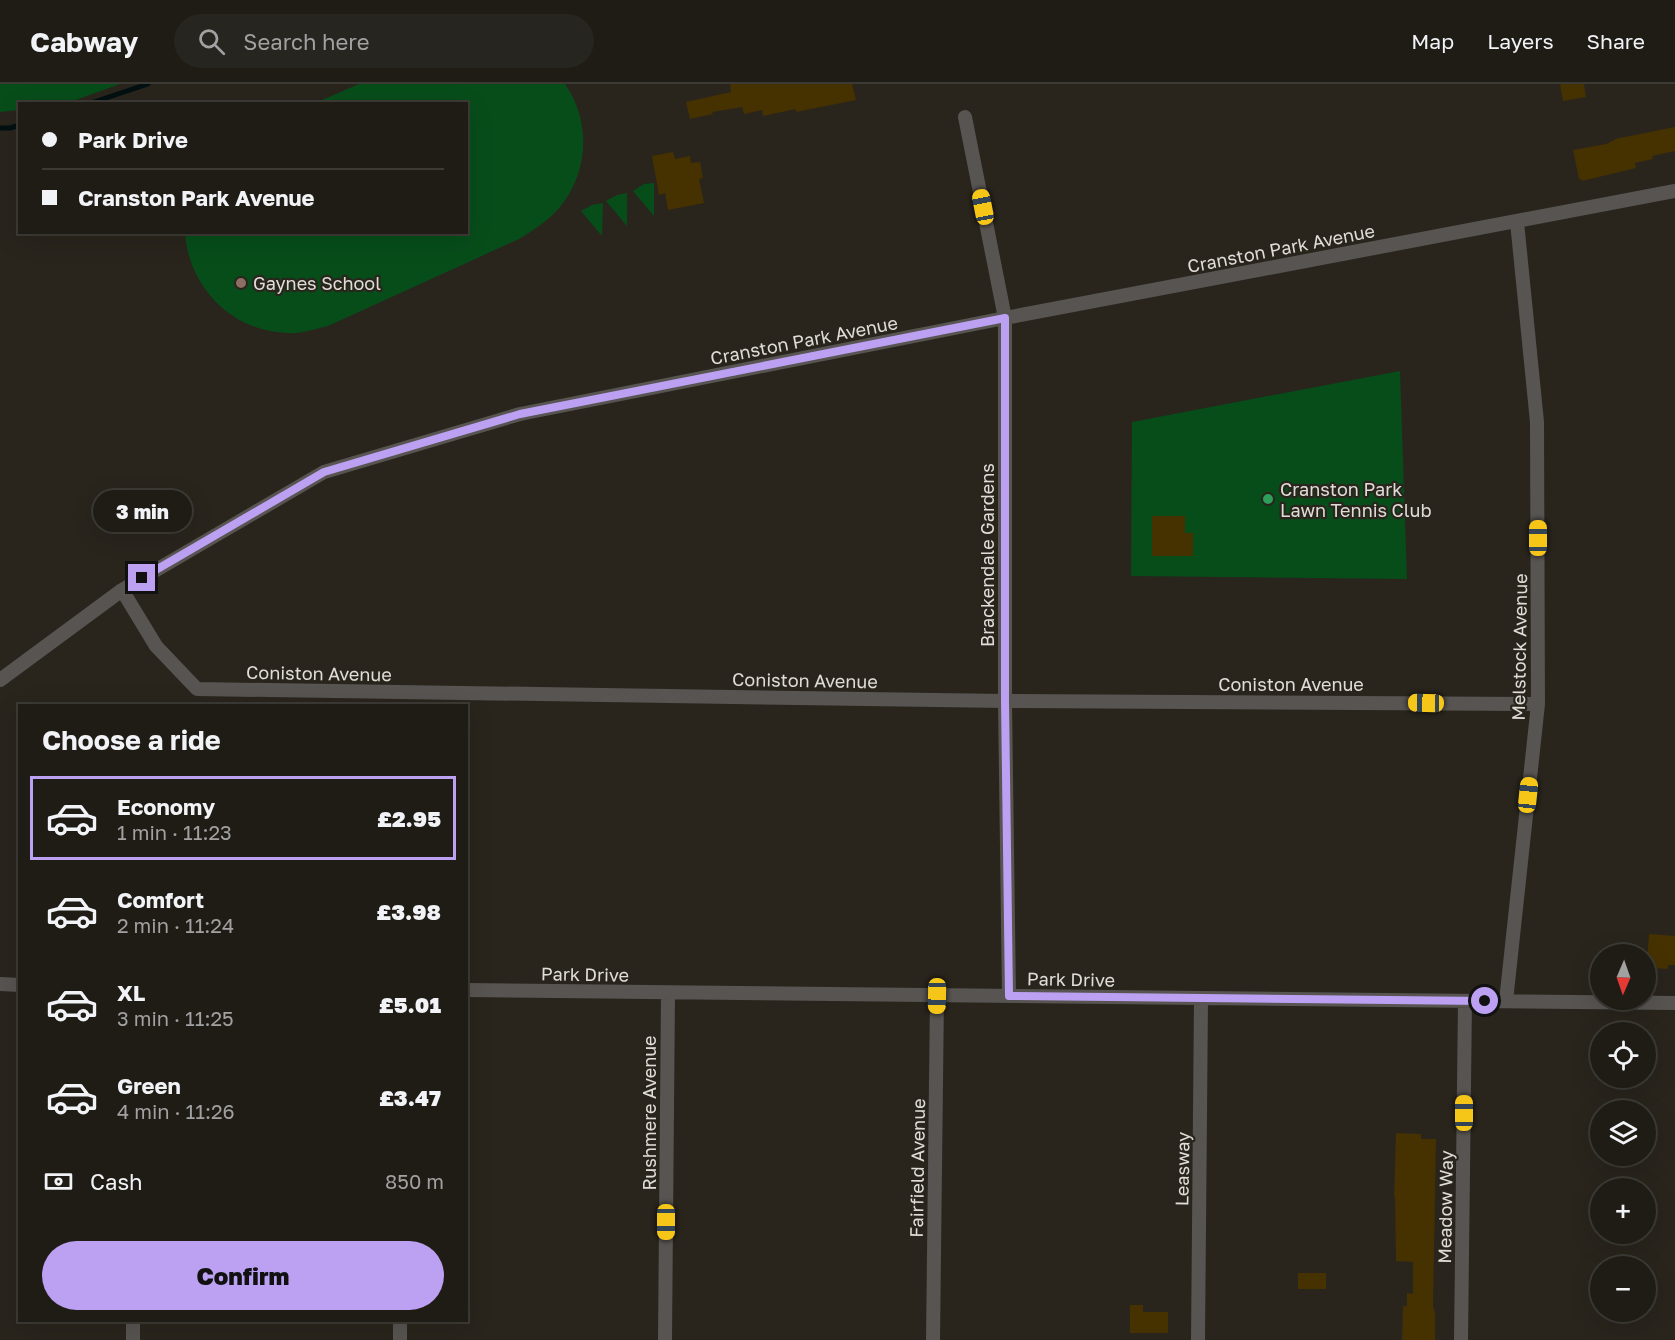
<!DOCTYPE html>
<meta charset="utf-8">
<style>
:root{--surface:#1f1c16;--page:#27251f;--text:#f1f3f6;--muted:#a1a1a1;--line:#3c3a35;--accent:#bca0f2}
body{margin:0;font-family:"Golos Text",sans-serif;background:var(--page);color:var(--text);height:100vh;display:flex;flex-direction:column;font-size:22px;white-space:nowrap}
*{box-sizing:border-box;margin:0}
p{font-size:20px;color:var(--muted)}
.icon{flex:none;width:33px;height:33px;fill:none;stroke:currentColor;stroke-width:2;stroke-linecap:round;stroke-linejoin:round}
.map{position:relative;flex:1;overflow:hidden}
.details{position:absolute;left:18px;top:620px;width:450px;height:618px;display:flex;flex-direction:column;background:var(--surface);border-radius:0px;box-shadow:0 6px 24px #0002,0 0 0 2px var(--line)}
.details>*{flex:none}
.hud{position:absolute;left:18px;top:18px;width:450px;height:132px;border-radius:0px;box-shadow:0 6px 24px #0002,0 0 0 2px var(--line);display:grid;align-content:center;height:132px;padding:0 24px;background:var(--surface)}
.needle{width:39px;rotate:182deg}
.fabs{position:absolute;left:1590px;top:860px;display:grid;gap:12px}
.fabs a{display:grid;place-items:center;width:66px;height:66px;border-radius:50%;background:var(--surface);box-shadow:0 6px 24px #0002,0 0 0 2px var(--line);font-size:30px}
.end{position:absolute;width:27px;height:27px;margin:-14px;border:8px solid #bca0f2;background:#111;box-shadow:0 0 0 3px #111}
.from{border-radius:50%}
.bubble{position:absolute;height:42px;border-radius:21px;background:var(--surface);box-shadow:0 6px 24px #0002,0 0 0 2px var(--line);font-size:20px;font-weight:800;line-height:42px;text-align:center}
.car{position:absolute;width:18px;height:36px;margin:-18px -9px;border-radius:8px;box-shadow:0 0 4px 2px #0007;background:linear-gradient(#f5c518 24%,#345 0 40%,#f5c518 0 76%,#345 0 86%,#f5c518 0)}
.hud b{display:flex;align-items:center;gap:21px;height:57px;font-size:22px}
.hud b+b{border-top:2px solid var(--line)}
.hud i{width:15px;height:15px;background:var(--text)}
ul{padding:0;list-style:none}
li{display:flex;align-items:center;gap:18px;height:84px;margin:0 12px 9px;padding:0 12px;border:3px solid transparent;border-radius:0px}
li div{flex:1}
li b{display:block;font-size:22px}
li em{font-style:normal;font-weight:800}
li.selected{border-color:var(--accent)}
li>.icon{width:54px;height:54px;stroke-width:1.5}
h2{padding:0 24px;font-size:27px;line-height:72px}
.pay{display:flex;align-items:center;gap:15px;height:66px;padding:0 24px;font-size:22px}
.pay p{margin-inline-start:auto}
.button{display:flex;gap:12px;margin-top:auto;padding:12px 24px}
.button a{flex:1;height:69px;border-radius:36px;background:var(--accent);color:#111;font-size:24px;font-weight:800;line-height:69px;text-align:center}
header{display:flex;align-items:center;gap:36px;box-sizing:border-box;height:84px;padding:0 30px;background:var(--surface);border-bottom:2px solid var(--line)}
header strong{font-size:28px}
nav{display:flex;gap:33px;margin-inline-start:auto;font-size:21px}
.search{width:420px;height:54px;background:var(--page);display:flex;align-items:center;gap:15px;box-sizing:border-box;padding:0 21px;border-radius:33px;color:var(--muted);font-size:22px}
.map>svg:first-child{display:block}
.green{fill:#074d1a}
.lines{fill:none;stroke-linecap:round;stroke-linejoin:round}
.stream{stroke:#021012;stroke-width:5}
.building{fill:#463100}
.minor{stroke:#575451;stroke-width:14}
.route{stroke:#bca0f2;stroke-width:8}
.education-dot{fill:#8d6e63;stroke:#29251d;stroke-width:2}
.leisure-dot{fill:#2e9e5b;stroke:#29251d;stroke-width:2}
.labels{text-anchor:middle;dominant-baseline:central;stroke-width:4.5;stroke-linejoin:round;paint-order:stroke}
.street-label{font-size:18px;fill:#e0ddd8;stroke:#29251d}
.poi-label{font-size:18px;fill:#e0ddd8;stroke:#29251d;text-anchor:start}
</style>
<header>
<strong>Cabway</strong>
<div class="search"><svg class="icon" aria-label="search" viewBox="0 0 24 24"><circle cx="10" cy="10" r="6"/><path d="M15 15l6 6"/></svg>Search here</div>
<nav><a>Map</a><a>Layers</a><a>Share</a></nav>
</header>
<div class="map">
<svg width="1675" height="1256" viewBox="0 0 1675 1256">
<rect width="100%" height="100%" fill="#29251d"/>
<path class="green" d="M0 0H120L73 17 59 19 20 20 19 26 0 28Z
M359 0H565C591 37 589 88 560 123 549 136 534 146 519 155L328 242C315 245 301 250 287 249 231 247 189 203 185 149L466 148V20L315 19Z
M654 99V132L633 107 644 100Z
M627 109V142L606 117 617 111Z
M603 119V120L602 152 581 127 592 121Z
M1400 287 1407 495 1131 492 1132 338Z"/>
<g class="lines">
<path class="stream" d="M88 20 148 0
M0 44H10L20 41"/>
</g>
<path class="building" d="M730 0H852L856 16 796 28V25L763 32 762 26 744 30 742 23 712 28 713 30 690 35 686 18 731 8Z
M1560 0H1584L1586 13 1563 17Z
M1675 43V67L1652 72 1653 75 1635 79 1636 84 1582 97 1581 95H1579L1573 66 1606 60 1615 56V55Z
M673 68 675 75 690 72 691 79 700 78 703 94 699 95 704 119 668 126 665 109 659 111 652 72Z
M1152 432H1185V449H1193V472H1152Z
M1649 850 1675 852V881H1668V885L1653 884V876H1647Z
M1396 1049 1421 1050V1055H1436L1433 1222 1435 1229V1256H1402L1403 1222H1407V1209L1413 1210V1178L1396 1177 1395 1113H1394Z
M1298 1189H1326V1205H1298Z
M1130 1221H1143V1228H1168V1249H1130Z"/>
<g class="lines">
<path class="minor" d="M965 33 1005 234V617L1009 912
M122 506 156 562 197 605 1005 617 1538 620
M0 596 122 506 324 388 520 330 1005 234 1675 107
M0 900 20 901
M466 906 1675 919
M1506 917 1538 620 1537 338 1517 138
M133 1256V1236
M400 1256V1236
M665 1256 668 909
M933 1256 937 912
M1198 1256 1201 915
M1461 1256 1465 917"/>
</g>
<g class="lines">
<path class="route" d="M142 494 324 388 520 330 1005 234V617L1009 912 1485 917"/>
</g>
<circle class="education-dot" cx="241" cy="199" r="6"/>
<circle class="leisure-dot" cx="1268" cy="415" r="6"/>
<g class="labels">
<g class="street-label">
<text transform="translate(1281 164) rotate(-11)">Cranston Park Avenue</text>
<text transform="translate(804 256) rotate(-11)">Cranston Park Avenue</text>
<text transform="translate(987 471) rotate(-90)">Brackendale Gardens</text>
<text transform="translate(1519 563) rotate(-89)">Melstock Avenue</text>
<text transform="translate(319 589) rotate(1)">Coniston Avenue</text>
<text transform="translate(805 596) rotate(1)">Coniston Avenue</text>
<text x="1291" y="600">Coniston Avenue</text>
<text transform="translate(585 890) rotate(1)">Park Drive</text>
<text transform="translate(1071 895) rotate(1)">Park Drive</text>
<text transform="translate(649 1029) rotate(-90)">Rushmere Avenue</text>
<text transform="translate(917 1084) rotate(-89)">Fairfield Avenue</text>
<text transform="translate(1182 1085) rotate(-89)">Leasway</text>
<text transform="translate(1445 1123) rotate(-89)">Meadow Way</text>
</g>
<g class="poi-label">
<text x="253" y="199">Gaynes School</text>
<text x="1280" y="405">Cranston Park<tspan x="1280" dy="21">Lawn Tennis Club</tspan></text>
</g>
</g>
</svg>
<div class="fabs">
<a><svg class="needle" viewBox="-14 -14 28 28"><path d="M0-13l5 13h-10z" fill="#e53935"/><path d="M0 13l5-13h-10z" fill="#a1a1a1"/></svg></a>
<a><svg class="icon" aria-label="locate" viewBox="0 0 24 24"><circle cx="12" cy="12" r="6"/><path d="M12 2v4M12 18v4M2 12h4M18 12h4"/></svg></a>
<a><svg class="icon" aria-label="layers" viewBox="0 0 24 24"><path d="M12 4l9 5-9 5-9-5zM3 14l9 5 9-5"/></svg></a>
<a>+</a>
<a>−</a>
</div>
<i class="end from" style="left:1485px;top:917px"></i>
<i class="end" style="left:142px;top:494px"></i>
<div class="bubble" style="left:93px;top:406px;width:99px">3 min</div>
<i class="car" style="left:983px;top:123px;rotate:349deg"></i>
<i class="car" style="left:1538px;top:454px;rotate:0deg"></i>
<i class="car" style="left:1426px;top:619px;rotate:271deg"></i>
<i class="car" style="left:1528px;top:711px;rotate:6deg"></i>
<i class="car" style="left:937px;top:912px;rotate:181deg"></i>
<i class="car" style="left:1464px;top:1029px;rotate:0deg"></i>
<i class="car" style="left:666px;top:1138px;rotate:180deg"></i>
<div class="hud">
<b><i class="from"></i>Park Drive</b>
<b><i></i>Cranston Park Avenue</b>
</div>
<section class="details">
<h2>Choose a ride</h2>
<ul>
<li class="selected"><svg class="icon" aria-label="car" viewBox="0 0 24 24"><path d="M5 17H2v-5l4-1 3-4h7l3 4 3 1v5h-3M9 17h6M6 11h13"/><circle cx="7" cy="17" r="2"/><circle cx="17" cy="17" r="2"/></svg><div><b>Economy</b><p>1 min · 11:23</p></div><em>£2.95</em></li>
<li><svg class="icon" aria-label="car" viewBox="0 0 24 24"><path d="M5 17H2v-5l4-1 3-4h7l3 4 3 1v5h-3M9 17h6M6 11h13"/><circle cx="7" cy="17" r="2"/><circle cx="17" cy="17" r="2"/></svg><div><b>Comfort</b><p>2 min · 11:24</p></div><em>£3.98</em></li>
<li><svg class="icon" aria-label="car" viewBox="0 0 24 24"><path d="M5 17H2v-5l4-1 3-4h7l3 4 3 1v5h-3M9 17h6M6 11h13"/><circle cx="7" cy="17" r="2"/><circle cx="17" cy="17" r="2"/></svg><div><b>XL</b><p>3 min · 11:25</p></div><em>£5.01</em></li>
<li><svg class="icon" aria-label="car" viewBox="0 0 24 24"><path d="M5 17H2v-5l4-1 3-4h7l3 4 3 1v5h-3M9 17h6M6 11h13"/><circle cx="7" cy="17" r="2"/><circle cx="17" cy="17" r="2"/></svg><div><b>Green</b><p>4 min · 11:26</p></div><em>£3.47</em></li>
</ul>
<div class="pay"><svg class="icon" aria-label="cash" viewBox="0 0 24 24"><path d="M3 7h18v10H3z"/><circle cx="12" cy="12" r="2"/></svg>Cash<p>850 m</p></div>
<div class="button"><a>Confirm</a></div>
</section>
</div>
